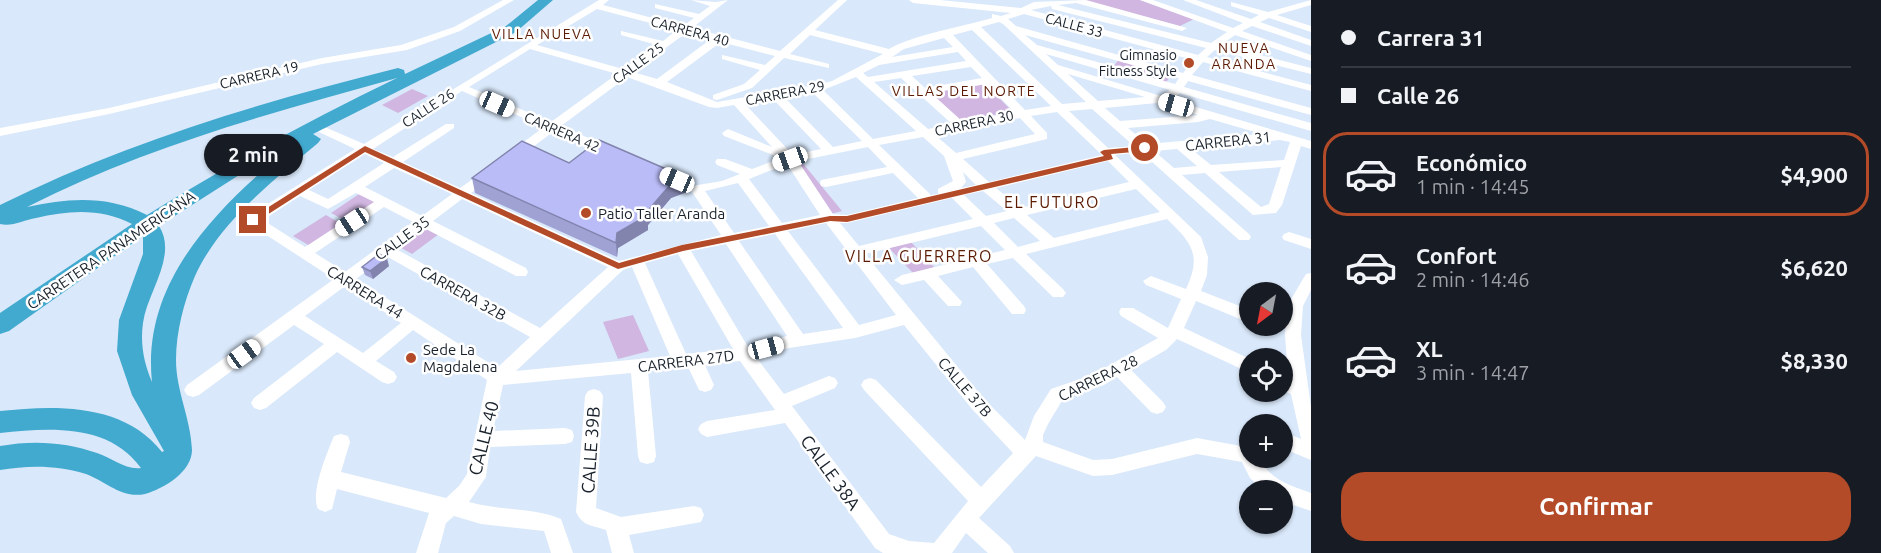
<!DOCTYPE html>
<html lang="es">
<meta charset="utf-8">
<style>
:root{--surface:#171b24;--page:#242831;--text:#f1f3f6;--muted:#9ea1a6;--line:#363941;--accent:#b34b29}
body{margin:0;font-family:Ubuntu,sans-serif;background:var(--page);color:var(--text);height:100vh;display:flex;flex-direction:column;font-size:22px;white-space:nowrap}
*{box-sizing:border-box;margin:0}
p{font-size:20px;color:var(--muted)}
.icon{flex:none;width:33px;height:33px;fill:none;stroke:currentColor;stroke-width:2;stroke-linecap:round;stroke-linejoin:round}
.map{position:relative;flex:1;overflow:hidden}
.drawer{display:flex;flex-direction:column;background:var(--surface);width:570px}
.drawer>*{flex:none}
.banner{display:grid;align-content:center;height:132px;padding:0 30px;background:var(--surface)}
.needle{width:39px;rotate:212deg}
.controls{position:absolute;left:1239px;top:282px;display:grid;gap:12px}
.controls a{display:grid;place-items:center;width:54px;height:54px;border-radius:50%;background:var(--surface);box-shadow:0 2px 4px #0004;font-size:30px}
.end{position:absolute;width:27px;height:27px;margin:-14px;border:8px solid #b34b29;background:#fff;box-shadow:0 0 0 3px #fff}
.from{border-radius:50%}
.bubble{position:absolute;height:42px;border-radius:21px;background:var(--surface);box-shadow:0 2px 4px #0004;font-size:20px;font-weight:700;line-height:42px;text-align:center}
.car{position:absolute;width:18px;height:36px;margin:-18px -9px;border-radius:8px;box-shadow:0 0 4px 2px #0007;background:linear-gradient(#fff 24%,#345 0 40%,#fff 0 76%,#345 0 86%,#fff 0)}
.banner b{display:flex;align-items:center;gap:21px;height:57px;font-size:22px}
.banner b+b{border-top:2px solid var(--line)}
.banner i{width:15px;height:15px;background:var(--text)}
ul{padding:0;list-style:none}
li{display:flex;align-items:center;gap:18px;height:84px;margin:0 12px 9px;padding:0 18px;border:3px solid transparent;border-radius:24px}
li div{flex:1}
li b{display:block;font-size:22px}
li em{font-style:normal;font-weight:700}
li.selected{border-color:var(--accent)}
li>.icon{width:54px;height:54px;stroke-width:1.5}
.cta{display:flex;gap:12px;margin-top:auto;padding:12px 30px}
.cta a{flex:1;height:69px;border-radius:24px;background:var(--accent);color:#fff;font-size:24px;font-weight:700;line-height:69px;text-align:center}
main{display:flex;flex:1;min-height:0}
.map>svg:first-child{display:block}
.green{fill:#d0b6e0}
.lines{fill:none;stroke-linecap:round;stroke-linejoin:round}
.minor{fill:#fff;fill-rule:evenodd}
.highway{fill:#42a9cf;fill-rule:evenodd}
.wall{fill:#a0a2d4}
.shaded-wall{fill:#8284ad}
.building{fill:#babcf7;stroke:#8284ad;stroke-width:1.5}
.route{fill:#b34b29}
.poi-dot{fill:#b34b29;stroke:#fff;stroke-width:2}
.labels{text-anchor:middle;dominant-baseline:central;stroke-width:5;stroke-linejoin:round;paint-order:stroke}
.far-street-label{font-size:14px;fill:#18212b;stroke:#fff}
.far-neighbourhood-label{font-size:14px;letter-spacing:1.5px;fill:#5b1b03;stroke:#fff}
.far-poi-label{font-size:14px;fill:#18212b;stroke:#fff;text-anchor:end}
.street-label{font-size:15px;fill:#18212b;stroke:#fff}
.poi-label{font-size:15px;fill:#18212b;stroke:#fff;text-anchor:start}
.neighbourhood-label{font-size:16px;letter-spacing:1.5px;fill:#5b1b03;stroke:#fff}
.near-street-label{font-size:18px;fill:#18212b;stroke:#fff}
</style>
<main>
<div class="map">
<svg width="1311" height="553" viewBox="0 0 1311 553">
<rect width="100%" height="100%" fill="#d9e8fa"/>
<path class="green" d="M1086 0H1140L1194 19 1180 26 1083 1Z
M1119 59 1173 74 1165 83 1112 69Z
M984 83 1012 111 961 122 925 93Z
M412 89 428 96 398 113 382 105Z
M801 161 842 211 830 214 796 163Z
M362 192 383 201 350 223 331 213Z
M326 215 343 225 310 246 293 236Z
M422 226 439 234 412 254 396 245Z
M911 242 934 267 914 274 889 248Z
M633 315 649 351 618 359 603 322Z"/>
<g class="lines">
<path class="minor" d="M503 0H514L460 31 407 50 322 64 109 114 0 136V128L109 108 322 58 401 45 454 27Z
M599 0H609L603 5 683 26 694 18 655 8V4L699 14 710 6 691 0 716 2 728 0 692 28 780 51 838 0H847L815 30 889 49C912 35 965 26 992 18V14L1001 16 1011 13 913 3 909 0H940L1021 8 1034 2 1086 0 1187 28 1182 31 1076 3 1058 5 1211 43 1227 32 1140 0H1153L1233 28 1243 23 1183 0H1196L1251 19 1259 15 1231 6V2L1268 12 1311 0V5L1277 15 1311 26V32L1269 18 1260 22 1311 40V46L1252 26 1242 31 1311 55V61L1235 35 1221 45 1311 68V74L1215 50 1207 57 1311 85V91L1203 62 1192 75 1311 108V115L1188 81 1184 87 1311 123V131L1180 93 1172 100 1311 141V149L1301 146 1282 205 1276 213 1253 215 1205 173 1182 175 1249 234 1251 237 1249 240H1239L1141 152 1115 155 1201 237 1208 257 1207 275 1201 291 1250 310V323L1196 301 1184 328 1250 359V373L1177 339 1166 350 1131 370 1163 402 1166 407 1163 412 1157 414 1151 412 1117 377 1104 385 1063 399 1048 424 1043 435V442L1093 460 1112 459 1197 438 1241 446 1243 440 1250 438V458H1260C1268 479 1291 486 1311 493V511L1282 501V490H1263L1250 478 1242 462 1197 454 1112 475 1093 476 1036 456 979 518 1010 546 1014 553H988L966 533 952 553H883L875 548 785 423 707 437 701 434 698 429 701 424 707 421 775 410 740 361 705 365 714 385 711 390 705 392 699 390 688 367 648 371 656 456 654 462 647 464 640 462 638 456 631 373 503 385 493 431 565 428 572 430 574 436 572 442 565 444 490 447 486 477 469 502C500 511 531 507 561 519L573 553H551L544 531 481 524 454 516 446 523 438 553H416L429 513 337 489 332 509 325 512 318 509C310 493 327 453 334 436L341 434 348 436 350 442 341 472 446 498 459 486 467 474 487 380 413 330 376 361 394 372 397 377 394 382 388 384 382 382 337 352 266 408 260 410 254 408 251 403 254 398 324 344 294 325 199 395 193 397 187 395 184 390 187 385 334 279 248 223 223 210 230 206 252 214 355 149 319 132V128H327L364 144ZM1051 6 1052 9 1206 48 1198 55 1031 10ZM597 9 677 30 663 41 621 31V35L657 45 623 69 537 45ZM1024 14 1193 60 1183 73 1016 26 1008 19ZM999 22 1003 24 1086 102 1062 104 981 27ZM972 30 1051 106 1025 110 953 35ZM686 33 711 39 657 79 633 72ZM810 35 883 54 832 81 821 84 717 102 667 82 721 42 775 56 765 65 722 55V59L760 70 744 84 713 95V99L717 100 752 88 784 58 829 68V64L790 54ZM1025 35 1179 78 1175 84 1037 45ZM944 38 953 47 892 57 904 49ZM530 49 617 74 551 122 469 87ZM958 52 966 61 868 77 863 73 879 65ZM1046 54 1170 90 1161 96 1058 65ZM971 67 982 78 925 88 912 76ZM1068 74 1145 97 1098 101ZM627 77 709 107 717 108 734 105 772 147 728 129 722 133 724 136 781 158 752 169 725 159H717L715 162 717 165 740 174 722 181 692 186 690 189 721 235 619 261 471 193 494 176 496 173 494 170H486L460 188 403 162 454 128V124H446L393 157 373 149 462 91 544 127 510 152 508 155 510 158H518L553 132 608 156H616V150L561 126ZM856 77 916 131 873 139 823 90ZM901 78 952 124 928 129 874 82ZM987 84 1014 112 963 122 931 93ZM812 92 862 141 833 147 784 97ZM773 99 821 149 793 155 745 104ZM1157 103 1198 115 1120 121 1105 108ZM1092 109 1134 146 1108 148 1069 111ZM1057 112 1102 155 989 182 963 159 1047 139V133L1031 116ZM1020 118 1035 134 956 153 934 134ZM1210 119 1262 134 1147 144 1128 128 1198 122ZM923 137 944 156 953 181 938 189V194L931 195 879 145ZM1280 140 1290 142 1284 160 1211 165 1190 148ZM868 147 887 167 821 180 820 183 821 186 826 187 893 173 918 198 847 215 833 214 798 161ZM1177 149 1197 166 1174 168 1154 151ZM365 154 384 163 328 199 309 190ZM1108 161 1129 182 1020 208 996 188ZM787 164 820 215 782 223 749 179ZM1281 167 1269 204 1261 207 1219 172ZM394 168 452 194 422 216 365 187ZM963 172 976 185 961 188 966 182ZM738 183 769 226 734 233 705 191ZM1136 189 1160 212 1054 238 1027 215ZM983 191 1007 211 986 216 964 195ZM356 193 374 202 305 247 263 220 300 196 328 209ZM952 198 973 219 859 246 840 223H847ZM462 199 608 267 540 328 396 249 424 228 516 276H526L528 272 526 268 433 221ZM384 207 413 222 345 272 315 253ZM1014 218 1040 241 1018 247 994 223ZM1167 219C1192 243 1202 255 1186 289L1151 276 1143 281 1146 285 1181 299 1168 328 1133 308H1121L1119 312 1121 316 1158 338 1092 375 1051 389 1034 416 1025 440 984 399 865 254 981 226 1005 250 902 275 894 280 902 285 924 280 948 306H960L962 302 938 276 973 267 1012 314H1024L1026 310 1024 306 987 264 1013 258 1053 297H1063L1066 293 1063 289 1026 254ZM826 223 896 315 859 325 788 231ZM775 234 843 328 803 334 739 241ZM726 244 787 336 748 347 691 251ZM678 254 733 349 686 354 645 263ZM386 256 530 337 497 368 356 279ZM632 267 670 356 516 371 623 270ZM345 286 401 323 363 353 305 316ZM904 325 972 409 1013 453 981 487 876 380 870 378 864 380 861 385 864 390 968 501 934 543 909 541 889 534 792 406 835 388 838 383 835 378 829 376 784 394 756 357 789 348 855 338Z
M1289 232 1311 239V249L1284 240 1282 237 1284 234Z
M1311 273V290L1303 306 1301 335 1311 407V460L1282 448V431L1301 439 1291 394 1282 390V375L1288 377 1285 335 1287 306 1306 274Z
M594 389 600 391 603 396 596 508 621 517 694 506 701 508 704 515 701 522 629 535 634 553H612L606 530C593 525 583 527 576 512L585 396 588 391Z"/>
<path class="highway" d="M538 0H553L516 32 313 134 321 139 318 143C273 181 220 221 195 276 184 301 176 332 176 360 176 391 191 419 192 450 192 472 163 489 145 494 122 499 105 481 86 474 58 465 28 465 0 470V446C33 440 66 442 97 453 112 458 125 470 141 468 108 423 50 428 0 433V411C56 405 124 403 162 452L164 451 132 395 117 351 119 320 143 254V236L9 331 0 334V313L132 224C102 208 69 210 36 218 24 220 12 227 0 224V205C126 142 261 102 398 68L404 70 405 74 506 26ZM397 78C311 119 228 165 147 215 108 195 68 198 27 207 144 147 271 113 397 78ZM294 144C222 204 141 278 152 382 144 363 140 344 143 323 147 292 178 256 159 226L236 177Z"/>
</g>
<path class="wall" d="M569 163 687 178V192L671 198 648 225V230L618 248 617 257 475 193 472 178Z
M389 266 373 279 365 275 362 267Z"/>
<path class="shaded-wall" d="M687 178V192L671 198 648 225V230L618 248 617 257 616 243 617 233 671 184Z
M387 258 389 266 373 279 370 271Z"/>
<path class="building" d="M599 140 687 178 671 184 645 214 648 215 617 233 616 243 472 178 522 141 569 163Z
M379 254 387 258 370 271 362 267Z"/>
<path class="route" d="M365 146 619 263 682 245 830 216H847L1104 156 1100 152 1104 150 1145 146 1149 148 1145 151 1111 154 1113 159 847 222 830 221 683 251 618 269 365 152 256 222 248 220Z"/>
<g class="poi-dot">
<circle cx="1189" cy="63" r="6"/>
<circle cx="586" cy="213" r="6"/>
<circle cx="411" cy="358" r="6"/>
</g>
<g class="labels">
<g class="far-street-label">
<text transform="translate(1074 25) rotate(15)">CALLE 33</text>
<text transform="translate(690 31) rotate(15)">CARRERA 40</text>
<text transform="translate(638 63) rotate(-36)">CALLE 25</text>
<text transform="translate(259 75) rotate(-13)">CARRERA 19</text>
<text transform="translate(785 93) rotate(-11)">CARRERA 29</text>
<text transform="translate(428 108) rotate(-33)">CALLE 26</text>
<text transform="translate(974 123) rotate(-12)">CARRERA 30</text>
<text transform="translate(562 132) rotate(23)">CARRERA 42</text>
</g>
<g class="far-neighbourhood-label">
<text x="542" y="34">VILLA NUEVA</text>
<text x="1244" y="48">NUEVA<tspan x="1244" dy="16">ARANDA</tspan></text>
<text x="964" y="91">VILLAS DEL NORTE</text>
</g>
<g class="far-poi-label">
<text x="1177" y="55">Gimnasio<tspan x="1177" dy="16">Fitness Style</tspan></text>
</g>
<g class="street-label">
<text transform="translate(1228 141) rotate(-6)">CARRERA 31</text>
<text transform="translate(402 238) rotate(-36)">CALLE 35</text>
<text transform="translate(111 250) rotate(-34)">CARRETERA PANAMERICANA</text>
<text transform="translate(365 292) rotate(32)">CARRERA 44</text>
<text transform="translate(463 293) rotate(29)">CARRERA 32B</text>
<text transform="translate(686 361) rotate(-7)">CARRERA 27D</text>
<text transform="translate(1098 378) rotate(-26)">CARRERA 28</text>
<text transform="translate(965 387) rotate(49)">CALLE 37B</text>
</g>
<g class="poi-label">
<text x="598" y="213">Patio Taller Aranda</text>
<text x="423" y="349">Sede La<tspan x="423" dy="17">Magdalena</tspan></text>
</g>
<g class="neighbourhood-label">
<text x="1052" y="202">EL FUTURO</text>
<text x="919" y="256">VILLA GUERRERO</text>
</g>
<g class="near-street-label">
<text transform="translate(483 438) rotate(-76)">CALLE 40</text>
<text transform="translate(590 450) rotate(-86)">CALLE 39B</text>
<text transform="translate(831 472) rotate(54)">CALLE 38A</text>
</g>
</g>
</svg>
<div class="controls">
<a><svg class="needle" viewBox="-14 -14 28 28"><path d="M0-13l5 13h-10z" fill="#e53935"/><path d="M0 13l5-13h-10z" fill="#9ea1a6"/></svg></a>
<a><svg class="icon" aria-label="locate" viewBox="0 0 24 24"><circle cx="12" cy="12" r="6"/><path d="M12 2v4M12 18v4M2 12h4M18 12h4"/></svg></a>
<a>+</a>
<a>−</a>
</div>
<i class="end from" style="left:1145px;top:148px"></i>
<i class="end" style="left:253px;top:220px"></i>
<div class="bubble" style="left:204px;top:134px;width:99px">2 min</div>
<i class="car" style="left:497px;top:104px;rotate:114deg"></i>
<i class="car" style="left:1176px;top:105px;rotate:286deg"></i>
<i class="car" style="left:790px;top:159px;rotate:250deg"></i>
<i class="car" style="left:677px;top:180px;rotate:293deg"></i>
<i class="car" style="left:352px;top:222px;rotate:237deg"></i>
<i class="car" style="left:766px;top:348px;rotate:75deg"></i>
<i class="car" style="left:244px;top:354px;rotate:54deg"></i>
</div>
<section class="drawer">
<div class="banner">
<b><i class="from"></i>Carrera 31</b>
<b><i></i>Calle 26</b>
</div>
<ul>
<li class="selected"><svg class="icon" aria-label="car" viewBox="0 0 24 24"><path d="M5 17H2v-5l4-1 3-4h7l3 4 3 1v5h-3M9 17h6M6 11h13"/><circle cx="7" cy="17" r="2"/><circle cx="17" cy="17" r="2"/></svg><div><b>Económico</b><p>1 min · 14:45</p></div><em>$4,900</em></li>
<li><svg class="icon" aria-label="car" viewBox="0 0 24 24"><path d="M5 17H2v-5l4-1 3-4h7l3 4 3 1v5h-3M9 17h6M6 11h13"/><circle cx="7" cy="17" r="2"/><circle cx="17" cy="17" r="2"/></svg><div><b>Confort</b><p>2 min · 14:46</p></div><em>$6,620</em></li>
<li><svg class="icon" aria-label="car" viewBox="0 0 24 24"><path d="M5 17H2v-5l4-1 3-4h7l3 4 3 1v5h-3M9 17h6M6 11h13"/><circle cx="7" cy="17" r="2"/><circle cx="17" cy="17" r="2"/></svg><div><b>XL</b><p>3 min · 14:47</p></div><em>$8,330</em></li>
</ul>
<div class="cta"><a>Confirmar</a></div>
</section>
</main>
